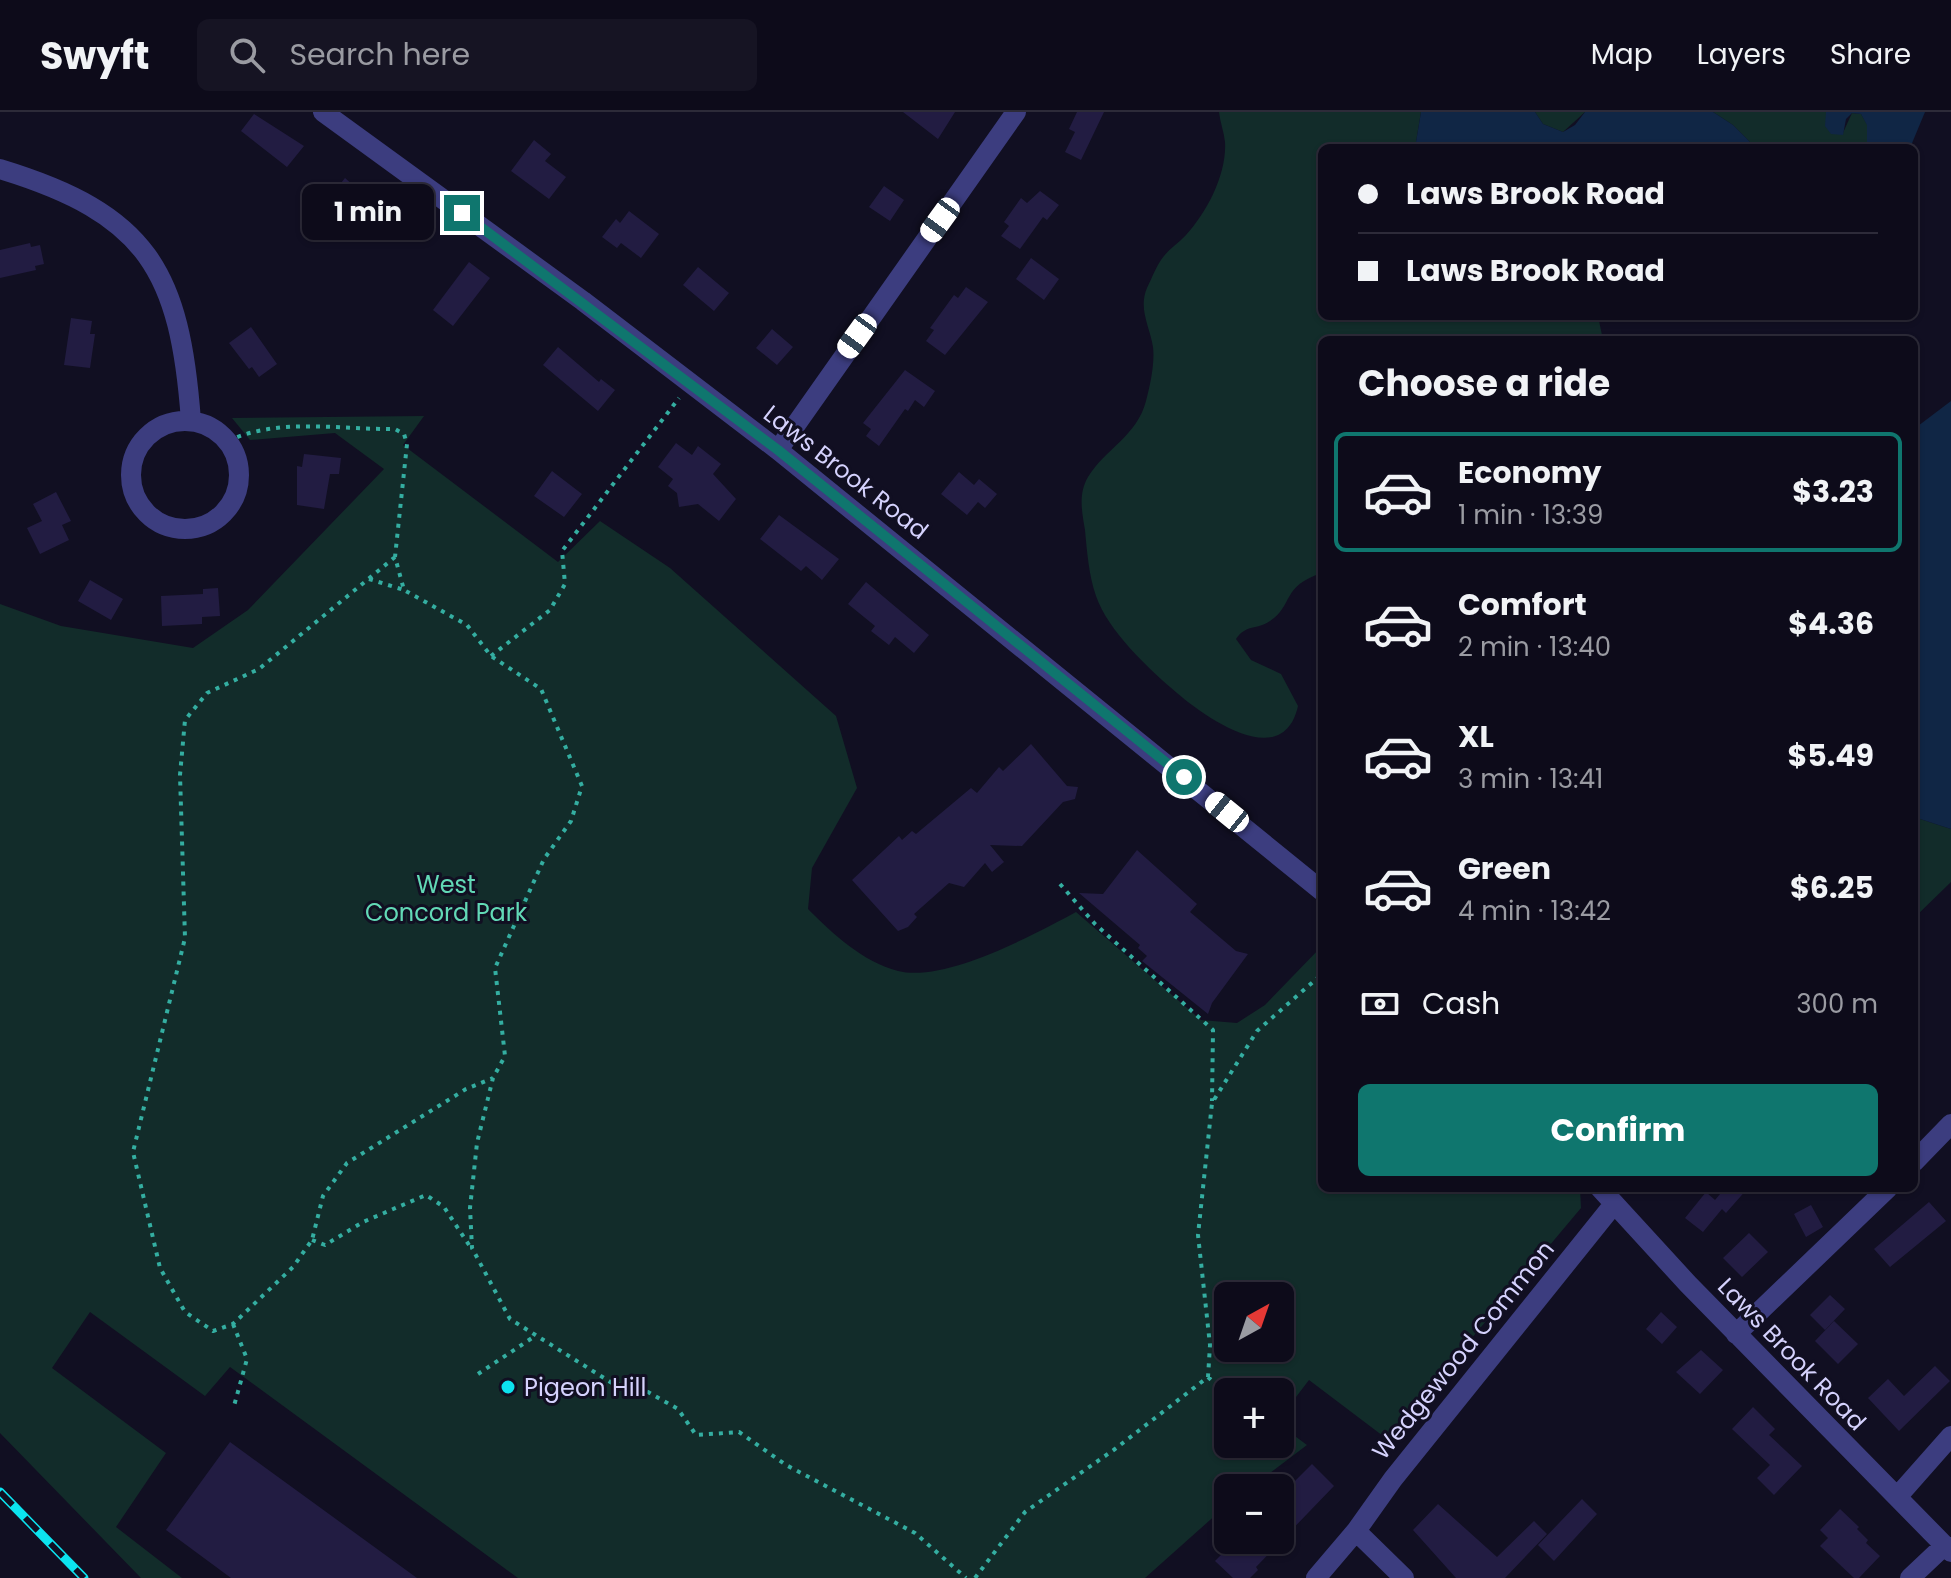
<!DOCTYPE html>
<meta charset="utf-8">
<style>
:root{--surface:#0d0b1a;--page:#161423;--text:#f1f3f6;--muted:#9a9ba2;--line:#2d2b39;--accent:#0f766e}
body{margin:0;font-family:Poppins,sans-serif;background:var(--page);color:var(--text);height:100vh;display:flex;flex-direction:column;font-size:30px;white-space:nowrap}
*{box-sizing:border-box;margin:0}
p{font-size:26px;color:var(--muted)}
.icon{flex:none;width:44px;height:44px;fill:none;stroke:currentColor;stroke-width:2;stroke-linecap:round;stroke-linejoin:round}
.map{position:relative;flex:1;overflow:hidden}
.side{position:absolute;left:1318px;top:224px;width:600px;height:856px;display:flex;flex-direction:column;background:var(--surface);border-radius:12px;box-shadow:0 2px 6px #0004,0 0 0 2px var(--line)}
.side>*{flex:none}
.hud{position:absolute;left:1318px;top:32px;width:600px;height:176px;border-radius:12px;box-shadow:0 2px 6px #0004,0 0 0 2px var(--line);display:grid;align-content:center;height:176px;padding:0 40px;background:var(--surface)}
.needle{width:52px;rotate:40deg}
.controls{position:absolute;left:1214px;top:1170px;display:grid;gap:16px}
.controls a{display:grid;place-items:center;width:80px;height:80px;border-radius:12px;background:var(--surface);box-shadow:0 2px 6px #0004,0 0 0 2px var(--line);font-size:40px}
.end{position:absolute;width:36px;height:36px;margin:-18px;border:10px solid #0f766e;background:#fff;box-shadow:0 0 0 4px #fff}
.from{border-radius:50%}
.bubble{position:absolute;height:56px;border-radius:12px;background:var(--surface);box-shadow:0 2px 6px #0004,0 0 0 2px var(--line);font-size:26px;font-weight:700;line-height:56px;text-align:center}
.car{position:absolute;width:24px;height:48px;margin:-24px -12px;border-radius:10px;box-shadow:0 0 6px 2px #0007;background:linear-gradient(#fff 24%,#345 0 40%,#fff 0 76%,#345 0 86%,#fff 0)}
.hud b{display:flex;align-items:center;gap:28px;height:76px;font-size:30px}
.hud b+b{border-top:2px solid var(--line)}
.hud i{width:20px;height:20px;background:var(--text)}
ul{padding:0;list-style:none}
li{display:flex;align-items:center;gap:24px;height:120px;margin:0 16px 12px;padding:0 24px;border:4px solid transparent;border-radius:12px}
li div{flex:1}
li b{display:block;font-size:30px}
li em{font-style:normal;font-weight:700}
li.on{border-color:var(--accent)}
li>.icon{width:72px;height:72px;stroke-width:1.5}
h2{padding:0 40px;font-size:36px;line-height:96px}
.pay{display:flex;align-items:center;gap:20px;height:88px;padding:0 40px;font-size:30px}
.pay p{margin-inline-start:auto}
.button{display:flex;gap:16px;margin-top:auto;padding:16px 40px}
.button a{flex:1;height:92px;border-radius:12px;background:var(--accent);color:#fff;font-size:32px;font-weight:700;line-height:92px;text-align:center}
header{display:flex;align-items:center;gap:48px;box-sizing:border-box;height:112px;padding:0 40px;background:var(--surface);border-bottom:2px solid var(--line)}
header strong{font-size:38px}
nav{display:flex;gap:44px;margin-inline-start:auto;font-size:28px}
.search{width:560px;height:72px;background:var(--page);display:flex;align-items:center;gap:20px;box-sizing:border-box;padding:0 28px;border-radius:12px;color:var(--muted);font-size:30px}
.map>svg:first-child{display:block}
.green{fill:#122c2a;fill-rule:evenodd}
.water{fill:#102645}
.building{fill:#221c42}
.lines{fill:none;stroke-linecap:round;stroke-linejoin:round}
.path{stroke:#34aea1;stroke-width:4;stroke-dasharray:4 6;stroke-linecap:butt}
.minor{stroke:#3c3d7f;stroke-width:20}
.rail-casing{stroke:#0ce3ef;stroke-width:9}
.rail{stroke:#110f22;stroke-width:6;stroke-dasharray:18;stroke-linecap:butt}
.route{stroke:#0f766e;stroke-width:10}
.poi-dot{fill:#0ce3ef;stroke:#110f22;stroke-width:3}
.labels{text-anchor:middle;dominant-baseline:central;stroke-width:6;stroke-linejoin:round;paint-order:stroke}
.street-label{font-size:24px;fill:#d5d2fd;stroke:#110f22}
.park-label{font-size:24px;fill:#62d9b6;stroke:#110f22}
.poi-label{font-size:24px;fill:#d5d2fd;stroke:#110f22;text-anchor:start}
</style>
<header>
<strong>Swyft</strong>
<div class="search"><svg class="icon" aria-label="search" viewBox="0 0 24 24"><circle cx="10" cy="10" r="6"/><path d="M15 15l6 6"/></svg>Search here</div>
<nav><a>Map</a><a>Layers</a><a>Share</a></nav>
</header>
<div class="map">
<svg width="1951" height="1466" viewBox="0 0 1951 1466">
<rect width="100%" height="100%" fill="#110f22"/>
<path class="green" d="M1219 0H1421L1415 36H1322V204H1598L1603 228H1322V461C1281 474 1294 493 1270 509 1257 518 1246 512 1236 527L1251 548 1281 562 1298 594C1283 661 1205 605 1177 581 1149 557 1108 519 1096 484 1089 464 1087 440 1085 418 1082 400 1078 382 1088 365 1105 337 1137 324 1146 289 1150 274 1155 251 1153 235 1150 215 1138 197 1147 176 1152 166 1157 152 1164 144 1170 136 1179 131 1186 123 1207 100 1227 62 1225 30 1224 20 1220 10 1219 0Z
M1535 0H1585L1563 20 1543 12Z
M1713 0H1826L1842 23 1852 1 1861 2 1867 12V36H1810L1803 31 1791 36H1756L1733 13Z
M424 304 403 333 558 450 600 409 670 456 836 604 857 676 812 756 808 797C833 822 863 850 898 859 945 871 1035 822 1076 800L1201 908 1237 911 1265 893 1322 834V1076H1580L1581 1096 1387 1327 1309 1268 1280 1306V1280H1228V1332H1280V1313L1307 1333 1250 1376H1228V1392L1145 1466H518L230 1255 205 1284 90 1200 52 1256 166 1341 116 1415 182 1466H141L0 1321V492L61 514 193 536 248 498 384 357 335 321 250 328 232 306ZM1280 1184V1236H1228V1184Z
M1914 705 1951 717V770L1914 806Z"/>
<path class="water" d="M1421 0H1535L1543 12 1563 20 1575 13 1585 0H1713L1733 13 1756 36H1415Z
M1826 0H1925L1910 36H1867V13L1861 2 1852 1 1846 7 1843 23 1831 22 1825 14Z
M1951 289V717L1914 705V317Z"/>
<path class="building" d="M903 0H955L938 27Z
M1077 0H1104L1081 48 1065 40 1075 20 1069 17Z
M254 2 304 34 287 55 241 19Z
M534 28 551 42 545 49 566 65 549 87 511 59Z
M345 66 379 96 365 114 329 86Z
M884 74 904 88 890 109 869 95Z
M1040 79 1059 93 1047 108 1043 105 1020 137 1001 124 1009 114 1004 110 1021 86 1027 91Z
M629 99 659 122 641 146 621 131 617 136 602 125 616 107 620 111Z
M30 131 31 135 40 133 44 152 35 154 36 158 0 166V138Z
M1031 146 1059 167 1044 188 1016 167Z
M469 150 490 166 453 214 433 198Z
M698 155 729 181 714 199 683 173Z
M966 175 988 190 945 243 926 229 934 218 930 216 954 183 958 186Z
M71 206 92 209 90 222H95L90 256 64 253Z
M251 215 277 252 259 265 252 255 249 257 229 231Z
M772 217 793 235 777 253 756 236Z
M558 235 599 270 601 267 615 278 598 299 543 253Z
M905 258 935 279 924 295 915 288 908 299 905 297 879 334 866 324 871 317 863 311Z
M676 331 692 343 698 334 721 352 713 362 736 387 719 409 698 392 679 395 677 381 668 374 673 367 658 355Z
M304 342 341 346 339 362H330L324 397 297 393V354L302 355Z
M552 359 582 382 564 405 534 384Z
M959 360 974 373 979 367 997 382 985 396 978 390 967 403 941 382Z
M56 380 71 409 62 413 69 428 40 442 27 416 42 409 33 392Z
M779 403 839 447 822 468 806 454 801 459 760 427Z
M90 468 123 487 111 508 78 489Z
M866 470 929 523 914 541 895 525 889 533 871 519 875 514 848 492Z
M218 476 220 504 202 505V512L162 514 161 484 203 482V477Z
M1031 632 1067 674 1078 675 1075 687 1063 690 1022 734 990 733 1004 750 992 760 985 751 964 775 949 771 914 802 917 805 908 815 898 819 852 768 899 724 902 728 912 719 916 722 971 676 977 681 999 655 1003 659Z
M1137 738 1197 792 1190 800 1236 839 1248 842 1212 891 1208 902 1142 849 1147 844 1138 836 1140 833 1079 781 1103 782Z
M1725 1076H1748L1726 1101 1722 1097 1703 1120 1685 1106 1706 1080 1715 1088Z
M1929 1090 1946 1109 1890 1155 1874 1137Z
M1811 1093 1823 1115 1806 1125 1794 1102Z
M1749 1121 1768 1140 1742 1165 1723 1146Z
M1830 1183 1845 1197 1825 1218 1810 1203Z
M1661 1200 1677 1215 1662 1232 1646 1217Z
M1834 1209 1858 1232 1838 1252 1815 1229Z
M1701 1238 1723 1258 1700 1282 1676 1260Z
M1935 1254 1950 1269 1899 1319 1868 1286 1888 1267 1904 1284Z
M1753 1295 1775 1317 1769 1323 1802 1354 1774 1383 1757 1366 1770 1353 1732 1317Z
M230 1330 417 1466H231L166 1418Z
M1312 1352 1334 1374 1256 1455 1258 1458 1250 1466H1233L1215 1449 1236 1428H1280V1368L1288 1376Z
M1582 1387 1597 1402 1554 1449 1538 1433Z
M1438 1392 1497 1445 1534 1409 1547 1422 1505 1466H1456L1413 1418Z
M1840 1397 1859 1415 1857 1417 1868 1428 1866 1431 1880 1444 1859 1466H1854L1820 1434 1828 1426 1820 1418Z"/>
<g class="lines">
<path class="path" d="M228 329C279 305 340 318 395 317L404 322 407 332 395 445 404 478 467 513 491 544 541 577 582 674 571 709 544 747 495 856 505 944 493 966 477 1031 470 1096 472 1136 510 1207 612 1271 648 1280 678 1297 696 1323 739 1320 786 1353 915 1421 966 1466
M395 445 259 557 207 581 185 608 180 663 185 826 133 1040 160 1156 185 1200 213 1219 233 1212 293 1155 312 1128 323 1084 347 1051 466 977 493 966
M369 467 404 478
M491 544 550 498 565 472 562 439 679 286
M1060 772 1095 812 1213 918 1212 989
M312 1128 325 1133 363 1110 426 1083 444 1095 471 1136
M233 1212 247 1247 234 1294
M478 1262 535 1224
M1208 1265 1228 1284
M1280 1290H1292
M975 1466 1025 1400 1115 1337 1208 1265 1210 1233 1198 1123 1212 991 1257 919 1322 862"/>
<path class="minor" d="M323 0 583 189 778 338 1322 779
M0 57C148 102 180 159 191 309
M131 363a54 54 0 1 1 108 0a54 54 0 1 1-108 0Z
M778 338 1016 0
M1914 1050 1951 1012
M1600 1076 1688 1172 1951 1440
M1736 1222 1888 1076
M1897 1385 1951 1324
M1316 1466 1356 1419
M1404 1466 1356 1419 1393 1367 1614 1092
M1910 1466 1945 1433"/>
<defs>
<path id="rail" d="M0 1380 84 1466"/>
</defs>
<use href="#rail" class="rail-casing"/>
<use href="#rail" class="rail"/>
</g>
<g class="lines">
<path class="route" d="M462 101 778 338 1184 665"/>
</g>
<circle class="poi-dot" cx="508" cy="1275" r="8"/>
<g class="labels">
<g class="street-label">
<text transform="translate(846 360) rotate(38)">Laws Brook Road</text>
<text transform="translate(1463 1238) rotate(-51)">Wedgewood Common</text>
<text transform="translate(1792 1242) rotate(46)">Laws Brook Road</text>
</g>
<g class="park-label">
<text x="446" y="772">West<tspan x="446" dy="28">Concord Park</tspan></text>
</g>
<g class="poi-label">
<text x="524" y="1275">Pigeon Hill</text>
</g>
</g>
</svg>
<div class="controls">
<a><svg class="needle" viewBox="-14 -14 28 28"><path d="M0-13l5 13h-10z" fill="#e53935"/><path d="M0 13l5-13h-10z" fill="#9a9ba2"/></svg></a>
<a>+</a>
<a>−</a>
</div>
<i class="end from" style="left:1184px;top:665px"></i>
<i class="end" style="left:462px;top:101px"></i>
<div class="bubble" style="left:302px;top:72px;width:132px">1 min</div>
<i class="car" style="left:940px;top:108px;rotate:216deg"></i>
<i class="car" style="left:857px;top:224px;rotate:216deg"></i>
<i class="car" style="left:1227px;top:700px;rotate:309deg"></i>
<div class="hud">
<b><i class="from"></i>Laws Brook Road</b>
<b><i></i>Laws Brook Road</b>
</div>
<section class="side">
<h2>Choose a ride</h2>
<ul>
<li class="on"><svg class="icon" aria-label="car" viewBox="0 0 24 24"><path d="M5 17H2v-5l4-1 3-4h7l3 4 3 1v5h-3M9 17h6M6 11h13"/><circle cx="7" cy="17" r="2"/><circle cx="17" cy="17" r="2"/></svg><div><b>Economy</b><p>1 min · 13:39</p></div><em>$3.23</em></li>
<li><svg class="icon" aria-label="car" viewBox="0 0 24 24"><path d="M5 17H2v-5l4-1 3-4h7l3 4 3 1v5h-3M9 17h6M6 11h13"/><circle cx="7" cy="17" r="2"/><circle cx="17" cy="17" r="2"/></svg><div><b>Comfort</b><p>2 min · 13:40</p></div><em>$4.36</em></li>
<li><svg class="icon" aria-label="car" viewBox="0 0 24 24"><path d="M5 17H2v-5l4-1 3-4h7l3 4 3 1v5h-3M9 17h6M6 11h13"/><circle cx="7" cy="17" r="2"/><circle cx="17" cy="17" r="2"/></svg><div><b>XL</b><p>3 min · 13:41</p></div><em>$5.49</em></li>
<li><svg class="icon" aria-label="car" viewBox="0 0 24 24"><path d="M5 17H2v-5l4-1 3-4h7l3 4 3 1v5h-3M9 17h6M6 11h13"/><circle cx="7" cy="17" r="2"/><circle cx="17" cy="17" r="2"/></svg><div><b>Green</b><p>4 min · 13:42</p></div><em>$6.25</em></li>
</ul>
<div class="pay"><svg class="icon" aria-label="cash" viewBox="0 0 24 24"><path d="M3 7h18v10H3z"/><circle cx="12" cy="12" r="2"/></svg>Cash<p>300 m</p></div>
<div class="button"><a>Confirm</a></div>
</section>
</div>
